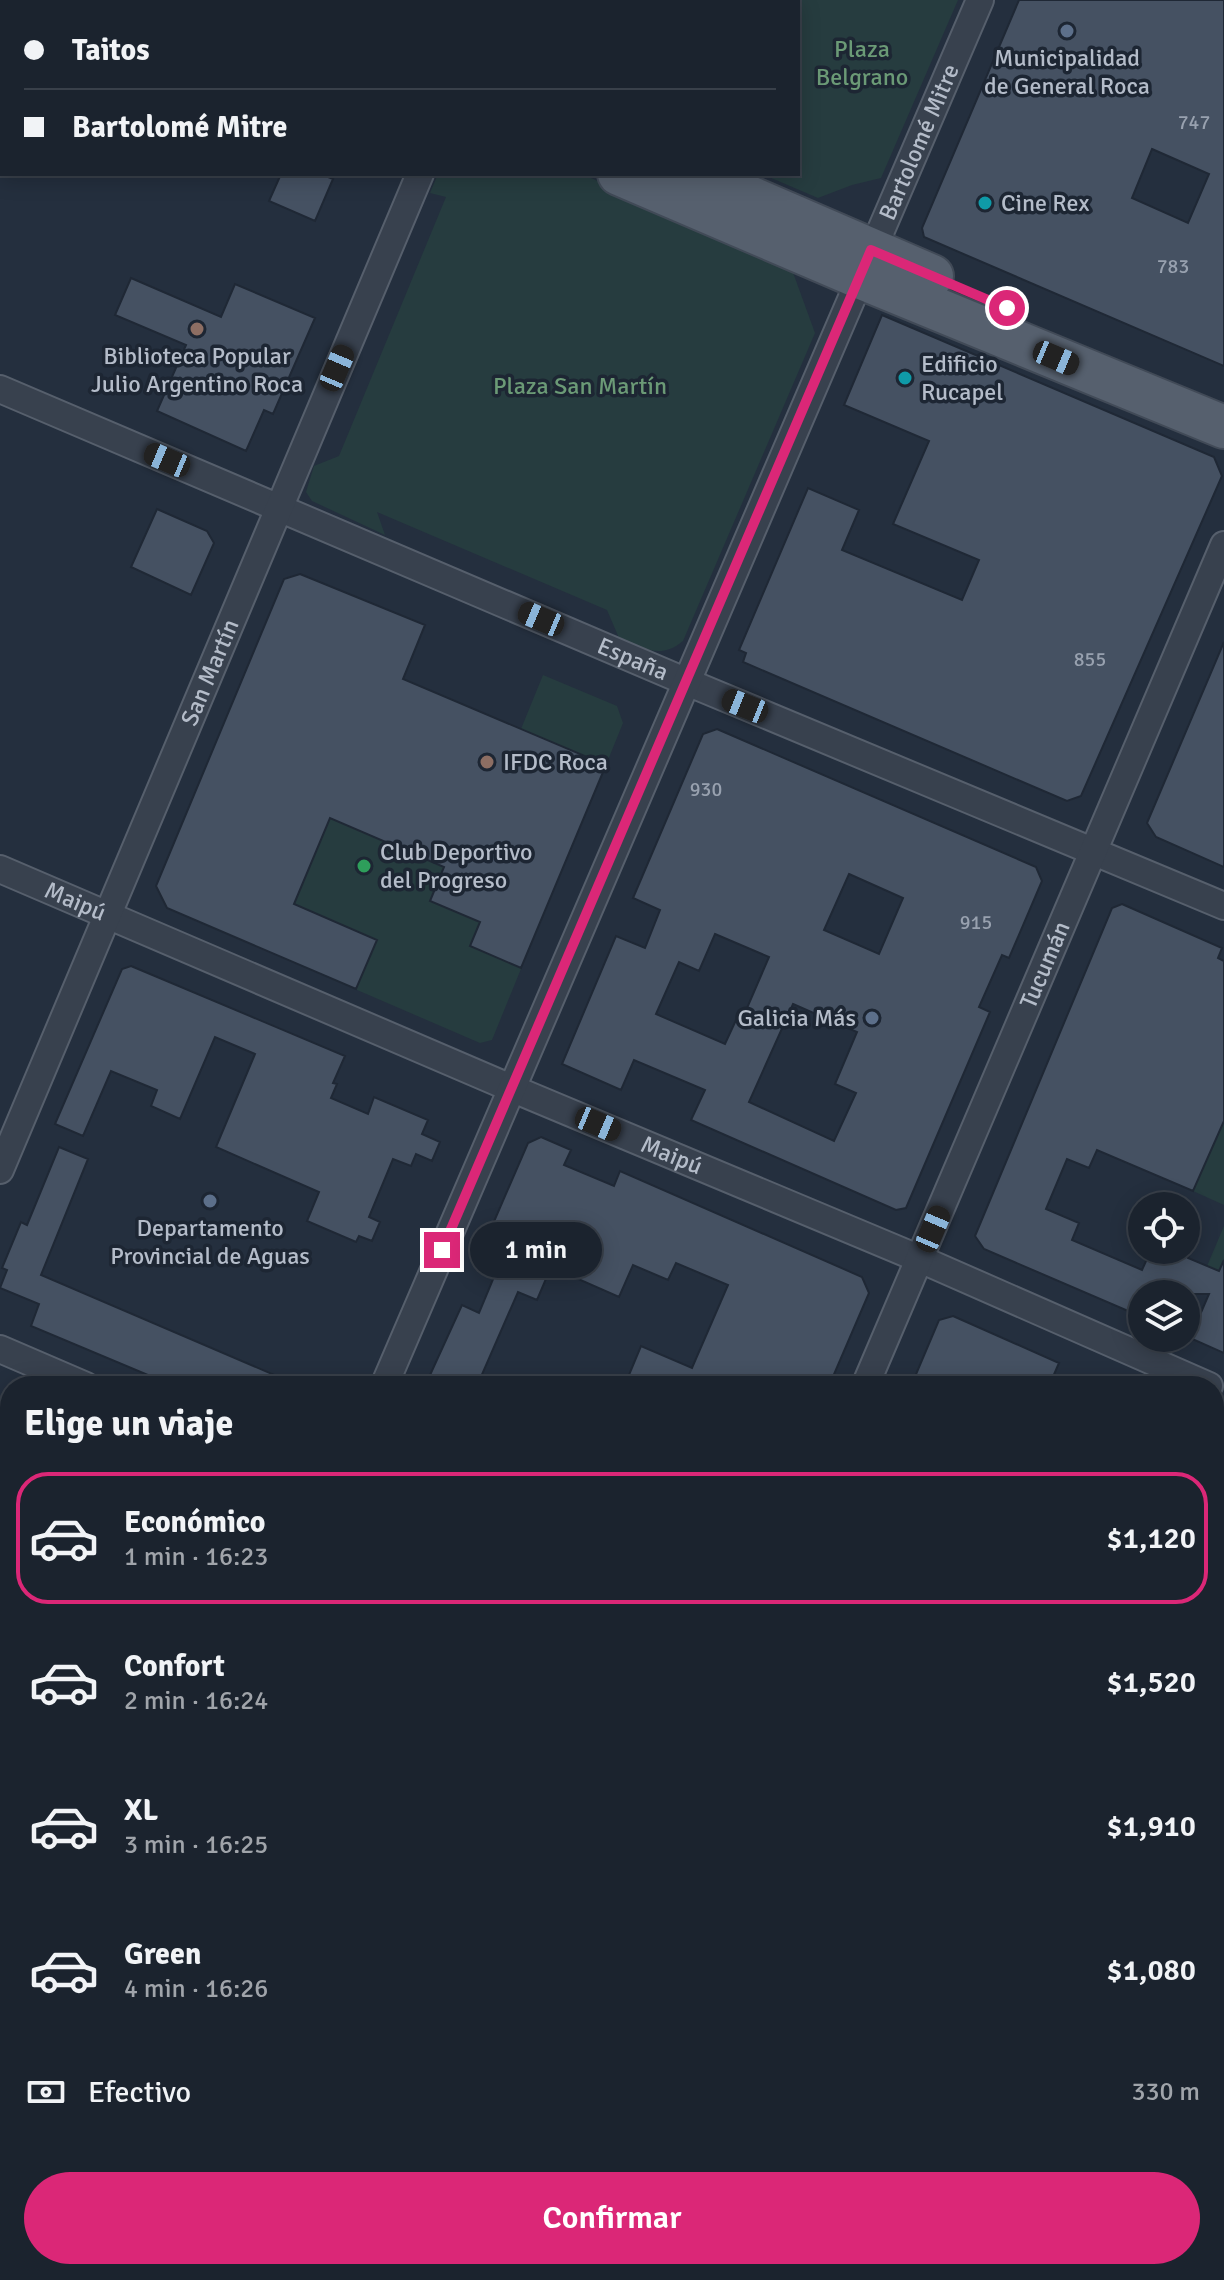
<!DOCTYPE html>
<html lang="es">
<meta charset="utf-8">
<style>
:root{--surface:#1b232e;--page:#242b36;--text:#f1f3f6;--muted:#a0a4aa;--line:#39404a;--accent:#db2777}
body{margin:0;font-family:Signika,sans-serif;background:var(--page);color:var(--text);height:100vh;display:flex;flex-direction:column;font-size:30px;white-space:nowrap}
*{box-sizing:border-box;margin:0}
p{font-size:26px;color:var(--muted)}
.icon{flex:none;width:44px;height:44px;fill:none;stroke:currentColor;stroke-width:2;stroke-linecap:round;stroke-linejoin:round}
.map{position:relative;flex:1;overflow:hidden}
.sheet{position:absolute;left:0px;top:1376px;width:1224px;height:904px;display:flex;flex-direction:column;background:var(--surface);border-radius:32px 32px 0 0;box-shadow:0 4px 20px #0003,0 0 0 2px var(--line)}
.sheet>*{flex:none}
.guide{position:absolute;left:0px;top:0px;width:800px;height:176px;box-shadow:0 4px 20px #0003,0 0 0 2px var(--line);display:grid;align-content:center;height:176px;padding:0 24px;background:var(--surface)}
.controls{position:absolute;left:1128px;top:1192px;display:grid;gap:16px}
.controls a{display:grid;place-items:center;width:72px;height:72px;border-radius:50%;background:var(--surface);box-shadow:0 4px 20px #0003,0 0 0 2px var(--line);font-size:40px}
.end{position:absolute;width:36px;height:36px;margin:-18px;border:10px solid #db2777;background:#fff;box-shadow:0 0 0 4px #fff}
.from{border-radius:50%}
.bubble{position:absolute;height:56px;border-radius:28px;background:var(--surface);box-shadow:0 4px 20px #0003,0 0 0 2px var(--line);font-size:26px;font-weight:600;line-height:56px;text-align:center}
.car{position:absolute;width:24px;height:48px;margin:-24px -12px;border-radius:10px;box-shadow:0 0 6px 2px #0007;background:linear-gradient(#222 24%,#8ab4d8 0 40%,#222 0 76%,#8ab4d8 0 86%,#222 0)}
.guide b{display:flex;align-items:center;gap:28px;height:76px;font-size:30px}
.guide b+b{border-top:2px solid var(--line)}
.guide i{width:20px;height:20px;background:var(--text)}
ul{padding:0;list-style:none}
li{display:flex;align-items:center;gap:24px;height:132px;margin:0 16px 12px;padding:0 8px;border:4px solid transparent;border-radius:32px}
li div{flex:1}
li b{display:block;font-size:30px}
li em{font-style:normal;font-weight:600}
li.selected{border-color:var(--accent)}
li>.icon{width:72px;height:72px;stroke-width:1.5}
h2{padding:0 24px;font-size:36px;line-height:96px}
.pay{display:flex;align-items:center;gap:20px;height:88px;padding:0 24px;font-size:30px}
.pay p{margin-inline-start:auto}
.cta{display:flex;gap:16px;margin-top:auto;padding:16px 24px}
.cta a{flex:1;height:92px;border-radius:48px;background:var(--accent);color:#fff;font-size:32px;font-weight:600;line-height:92px;text-align:center}
.map>svg:first-child{display:block}
.green{fill:#263c3f}
.building{fill:#455162;stroke:#1f2835;stroke-width:2;fill-rule:evenodd}
.lines{fill:none;stroke-linecap:round;stroke-linejoin:round}
.street-casing{stroke:#565f6c;stroke-width:30}
.secondary-casing{stroke:#565f6c;stroke-width:42}
.primary-casing{stroke:#414a57;stroke-width:46}
.street{stroke:#38414e;stroke-width:26}
.secondary{stroke:#465061;stroke-width:38}
.primary{stroke:#56606e;stroke-width:42}
.rail-casing{stroke:#5a6575;stroke-width:9}
.rail{stroke:#1d2633;stroke-width:6;stroke-dasharray:18;stroke-linecap:butt}
.route{stroke:#db2777;stroke-width:10}
.service-dot{fill:#5c6f8a;stroke:#1d2633;stroke-width:3}
.culture-dot{fill:#0f9aa8;stroke:#1d2633;stroke-width:3}
.education-dot{fill:#8d6e63;stroke:#1d2633;stroke-width:3}
.leisure-dot{fill:#2e9e5b;stroke:#1d2633;stroke-width:3}
.labels{text-anchor:middle;dominant-baseline:central;stroke-width:7;stroke-linejoin:round;paint-order:stroke}
.number-label{font-size:20px;fill:#98a1af}
.park-label{font-size:24px;fill:#6b9a76;stroke:#1d2633}
.poi-label{font-size:24px;fill:#b4bcc9;stroke:#1d2633;text-anchor:start}
.street-label{font-size:24px;fill:#b4bcc9;stroke:#1d2633}
</style>
<div class="map">
<svg width="1224" height="2280" viewBox="0 0 1224 2280">
<rect width="100%" height="100%" fill="#242f3e"/>
<path class="green" d="M533 0H958L881 178 852 185 818 198 762 174H798V2H532Z
M438 174H582L791 267 815 333 683 641C660 660 644 648 619 638L607 610 377 512 385 535 312 501 306 492 314 466 339 456 446 197 430 193Z
M250 662 571 846 492 1040 480 1043 167 908 156 886Z
M543 675 617 706 623 723 606 765 521 729Z
M1224 1121V1205L1193 1191Z
M1224 1226V1274L1207 1266Z
M1214 1918 1224 1923V2086L1214 2109Z
M1102 2270H1145L1141 2280H1125Z"/>
<path class="building" d="M1019 0H1224V366L924 237 922 228ZM1152 149 1209 174 1188 223 1132 198Z
M281 174H321L333 179 315 221 269 201Z
M131 278 221 317 235 284 315 318 273 414 264 410 246 451 157 411 186 345 115 315Z
M882 315 1214 457 1222 476 1081 796 1067 801 743 662 746 653 739 650 808 488 859 510 842 550 962 600 979 560 893 524 929 441 844 405Z
M157 509 207 531 214 543 191 595 131 567Z
M300 574 425 625 403 679 606 765 521 968 470 946 480 922 430 901 444 867 330 818 294 904 377 940 356 989 167 908 156 886 284 579Z
M1224 642V867L1156 837 1147 823Z
M717 729 1036 867 1042 881 1009 958 1002 955 979 1007 990 1012 906 1208 896 1210 691 1120 705 1090 634 1060 621 1090 562 1064 616 936 645 948 660 910 633 898 703 734ZM849 874 903 898 879 954 824 930ZM715 934 769 957 741 1022 736 1020 725 1044 656 1014 679 962 699 971ZM793 1004 857 1032 835 1084 856 1093 834 1141 749 1102Z
M1122 904 1222 948 1218 958 1224 961V1121L1193 1191 1097 1150 1089 1168 1067 1159 1046 1209 1079 1223 1072 1240 1142 1270 1151 1250H1191L1188 1258 1219 1271 1224 1260V1353L1190 1338 1209 1294H1142V1317L984 1249 975 1236 1112 908Z
M131 966 345 1056 333 1083 337 1084 331 1098 368 1114 374 1097 428 1120 422 1134 440 1142 432 1161 416 1154 411 1166 393 1159 369 1217 380 1222 372 1241 359 1236 356 1242 307 1221 319 1192 216 1147 255 1054 215 1037 180 1119 151 1106 157 1090 111 1071 83 1136 55 1124 122 969Z
M541 1137 571 1150 564 1165 614 1186 620 1171 862 1277 869 1293 829 1386H636L626 1382 641 1346 692 1368 728 1285 676 1263 668 1280 633 1265 619 1297 551 1267 537 1300 518 1292 477 1386H425L462 1305 479 1313 506 1248 486 1240 528 1143Z
M59 1147 88 1159 41 1275 300 1386H174L31 1326 39 1304 0 1288 7 1270 2 1268 21 1222 27 1225Z
M953 1316 1059 1363 1049 1386H911L939 1320Z"/>
<g class="lines">
<defs>
<g id="street">
<path d="M494 2 495 0"/>
<path d="M0 22 2 18"/>
<path id="s1" d="M0 389 687 682 1224 906"/>
<path id="s2" d="M0 869 511 1088 920 1259 1209 1386"/>
<path id="s3" d="M0 1170 420 174"/>
<path d="M0 1349 86 1386"/>
<path id="s4" d="M384 1386 980 0"/>
<path id="s5" d="M865 1386 1224 545"/>
<path d="M0 1838 10 1842"/>
<path d="M1214 1868 1224 1872"/>
<path d="M997 2270 1021 2280"/>
<path d="M5 2280 10 2269"/>
<path d="M481 2280 486 2270"/>
</g>
<path id="secondary" d="M1214 1707 1224 1684
M1214 2177 1224 2153
M968 2280 972 2270
M1169 2280 1174 2270"/>
<path id="primary" d="M214 0 219 2
M291 0 296 2
M619 174 859 277 1224 427
M696 174 932 276"/>
</defs>
<use href="#street" class="street-casing"/>
<use href="#secondary" class="secondary-casing"/>
<use href="#primary" class="primary-casing"/>
<use href="#street" class="street"/>
<use href="#secondary" class="secondary"/>
<use href="#primary" class="primary"/>
<defs>
<path id="rail" d="M1214 1939 1224 1915
M1068 2280 1072 2270"/>
</defs>
<use href="#rail" class="rail-casing"/>
<use href="#rail" class="rail"/>
</g>
<g class="lines">
<path class="route" d="M442 1250 871 250 1007 308"/>
</g>
<g class="service-dot">
<circle cx="1067" cy="31" r="8"/>
<circle cx="872" cy="1018" r="8"/>
<circle cx="210" cy="1201" r="8"/>
</g>
<g class="culture-dot">
<circle cx="985" cy="203" r="8"/>
<circle cx="905" cy="378" r="8"/>
</g>
<g class="education-dot">
<circle cx="197" cy="329" r="8"/>
<circle cx="487" cy="762" r="8"/>
</g>
<circle class="leisure-dot" cx="364" cy="866" r="8"/>
<g class="labels">
<g class="number-label">
<text x="1194" y="122">747</text>
<text x="1173" y="266">783</text>
<text x="1090" y="659">855</text>
<text x="706" y="789">930</text>
<text x="976" y="922">915</text>
</g>
<g class="park-label">
<text x="862" y="49">Plaza<tspan x="862" dy="28">Belgrano</tspan></text>
<text x="580" y="386">Plaza San Martín</text>
</g>
<g class="poi-label">
<text x="1067" y="58" text-anchor="middle">Municipalidad<tspan x="1067" dy="28">de General Roca</tspan></text>
<text x="1001" y="203">Cine Rex</text>
<text x="197" y="356" text-anchor="middle">Biblioteca Popular<tspan x="197" dy="28">Julio Argentino Roca</tspan></text>
<text x="921" y="364">Edificio<tspan x="921" dy="28">Rucapel</tspan></text>
<text x="503" y="762">IFDC Roca</text>
<text x="380" y="852">Club Deportivo<tspan x="380" dy="28">del Progreso</tspan></text>
<text x="856" y="1018" text-anchor="end">Galicia Más</text>
<text x="210" y="1228" text-anchor="middle">Departamento<tspan x="210" dy="28">Provincial de Aguas</tspan></text>
</g>
<g class="street-label">
<text stroke="none"><textPath href="#s4" startOffset="1354">Bartolomé Mitre</textPath></text>
<text stroke="none"><textPath href="#s1" startOffset="688">España</textPath></text>
<text stroke="none"><textPath href="#s3" startOffset="540">San Martín</textPath></text>
<text stroke="none"><textPath href="#s2" startOffset="82">Maipú</textPath></text>
<text stroke="none"><textPath href="#s5" startOffset="458">Tucumán</textPath></text>
<text stroke="none"><textPath href="#s2" startOffset="730">Maipú</textPath></text>
</g>
</g>
</svg>
<div class="controls">
<a><svg class="icon" aria-label="locate" viewBox="0 0 24 24"><circle cx="12" cy="12" r="6"/><path d="M12 2v4M12 18v4M2 12h4M18 12h4"/></svg></a>
<a><svg class="icon" aria-label="layers" viewBox="0 0 24 24"><path d="M12 4l9 5-9 5-9-5zM3 14l9 5 9-5"/></svg></a>
</div>
<i class="end from" style="left:1007px;top:308px"></i>
<i class="end" style="left:442px;top:1250px"></i>
<div class="bubble" style="left:470px;top:1222px;width:132px">1 min</div>
<i class="car" style="left:1056px;top:358px;rotate:113deg"></i>
<i class="car" style="left:337px;top:368px;rotate:23deg"></i>
<i class="car" style="left:167px;top:460px;rotate:293deg"></i>
<i class="car" style="left:541px;top:619px;rotate:293deg"></i>
<i class="car" style="left:745px;top:706px;rotate:292deg"></i>
<i class="car" style="left:598px;top:1124px;rotate:113deg"></i>
<i class="car" style="left:933px;top:1229px;rotate:23deg"></i>
<div class="guide">
<b><i class="from"></i>Taitos</b>
<b><i></i>Bartolomé Mitre</b>
</div>
<section class="sheet">
<h2>Elige un viaje</h2>
<ul>
<li class="selected"><svg class="icon" aria-label="car" viewBox="0 0 24 24"><path d="M5 17H2v-5l4-1 3-4h7l3 4 3 1v5h-3M9 17h6M6 11h13"/><circle cx="7" cy="17" r="2"/><circle cx="17" cy="17" r="2"/></svg><div><b>Económico</b><p>1 min · 16:23</p></div><em>$1,120</em></li>
<li><svg class="icon" aria-label="car" viewBox="0 0 24 24"><path d="M5 17H2v-5l4-1 3-4h7l3 4 3 1v5h-3M9 17h6M6 11h13"/><circle cx="7" cy="17" r="2"/><circle cx="17" cy="17" r="2"/></svg><div><b>Confort</b><p>2 min · 16:24</p></div><em>$1,520</em></li>
<li><svg class="icon" aria-label="car" viewBox="0 0 24 24"><path d="M5 17H2v-5l4-1 3-4h7l3 4 3 1v5h-3M9 17h6M6 11h13"/><circle cx="7" cy="17" r="2"/><circle cx="17" cy="17" r="2"/></svg><div><b>XL</b><p>3 min · 16:25</p></div><em>$1,910</em></li>
<li><svg class="icon" aria-label="car" viewBox="0 0 24 24"><path d="M5 17H2v-5l4-1 3-4h7l3 4 3 1v5h-3M9 17h6M6 11h13"/><circle cx="7" cy="17" r="2"/><circle cx="17" cy="17" r="2"/></svg><div><b>Green</b><p>4 min · 16:26</p></div><em>$1,080</em></li>
</ul>
<div class="pay"><svg class="icon" aria-label="cash" viewBox="0 0 24 24"><path d="M3 7h18v10H3z"/><circle cx="12" cy="12" r="2"/></svg>Efectivo<p>330 m</p></div>
<div class="cta"><a>Confirmar</a></div>
</section>
</div>
